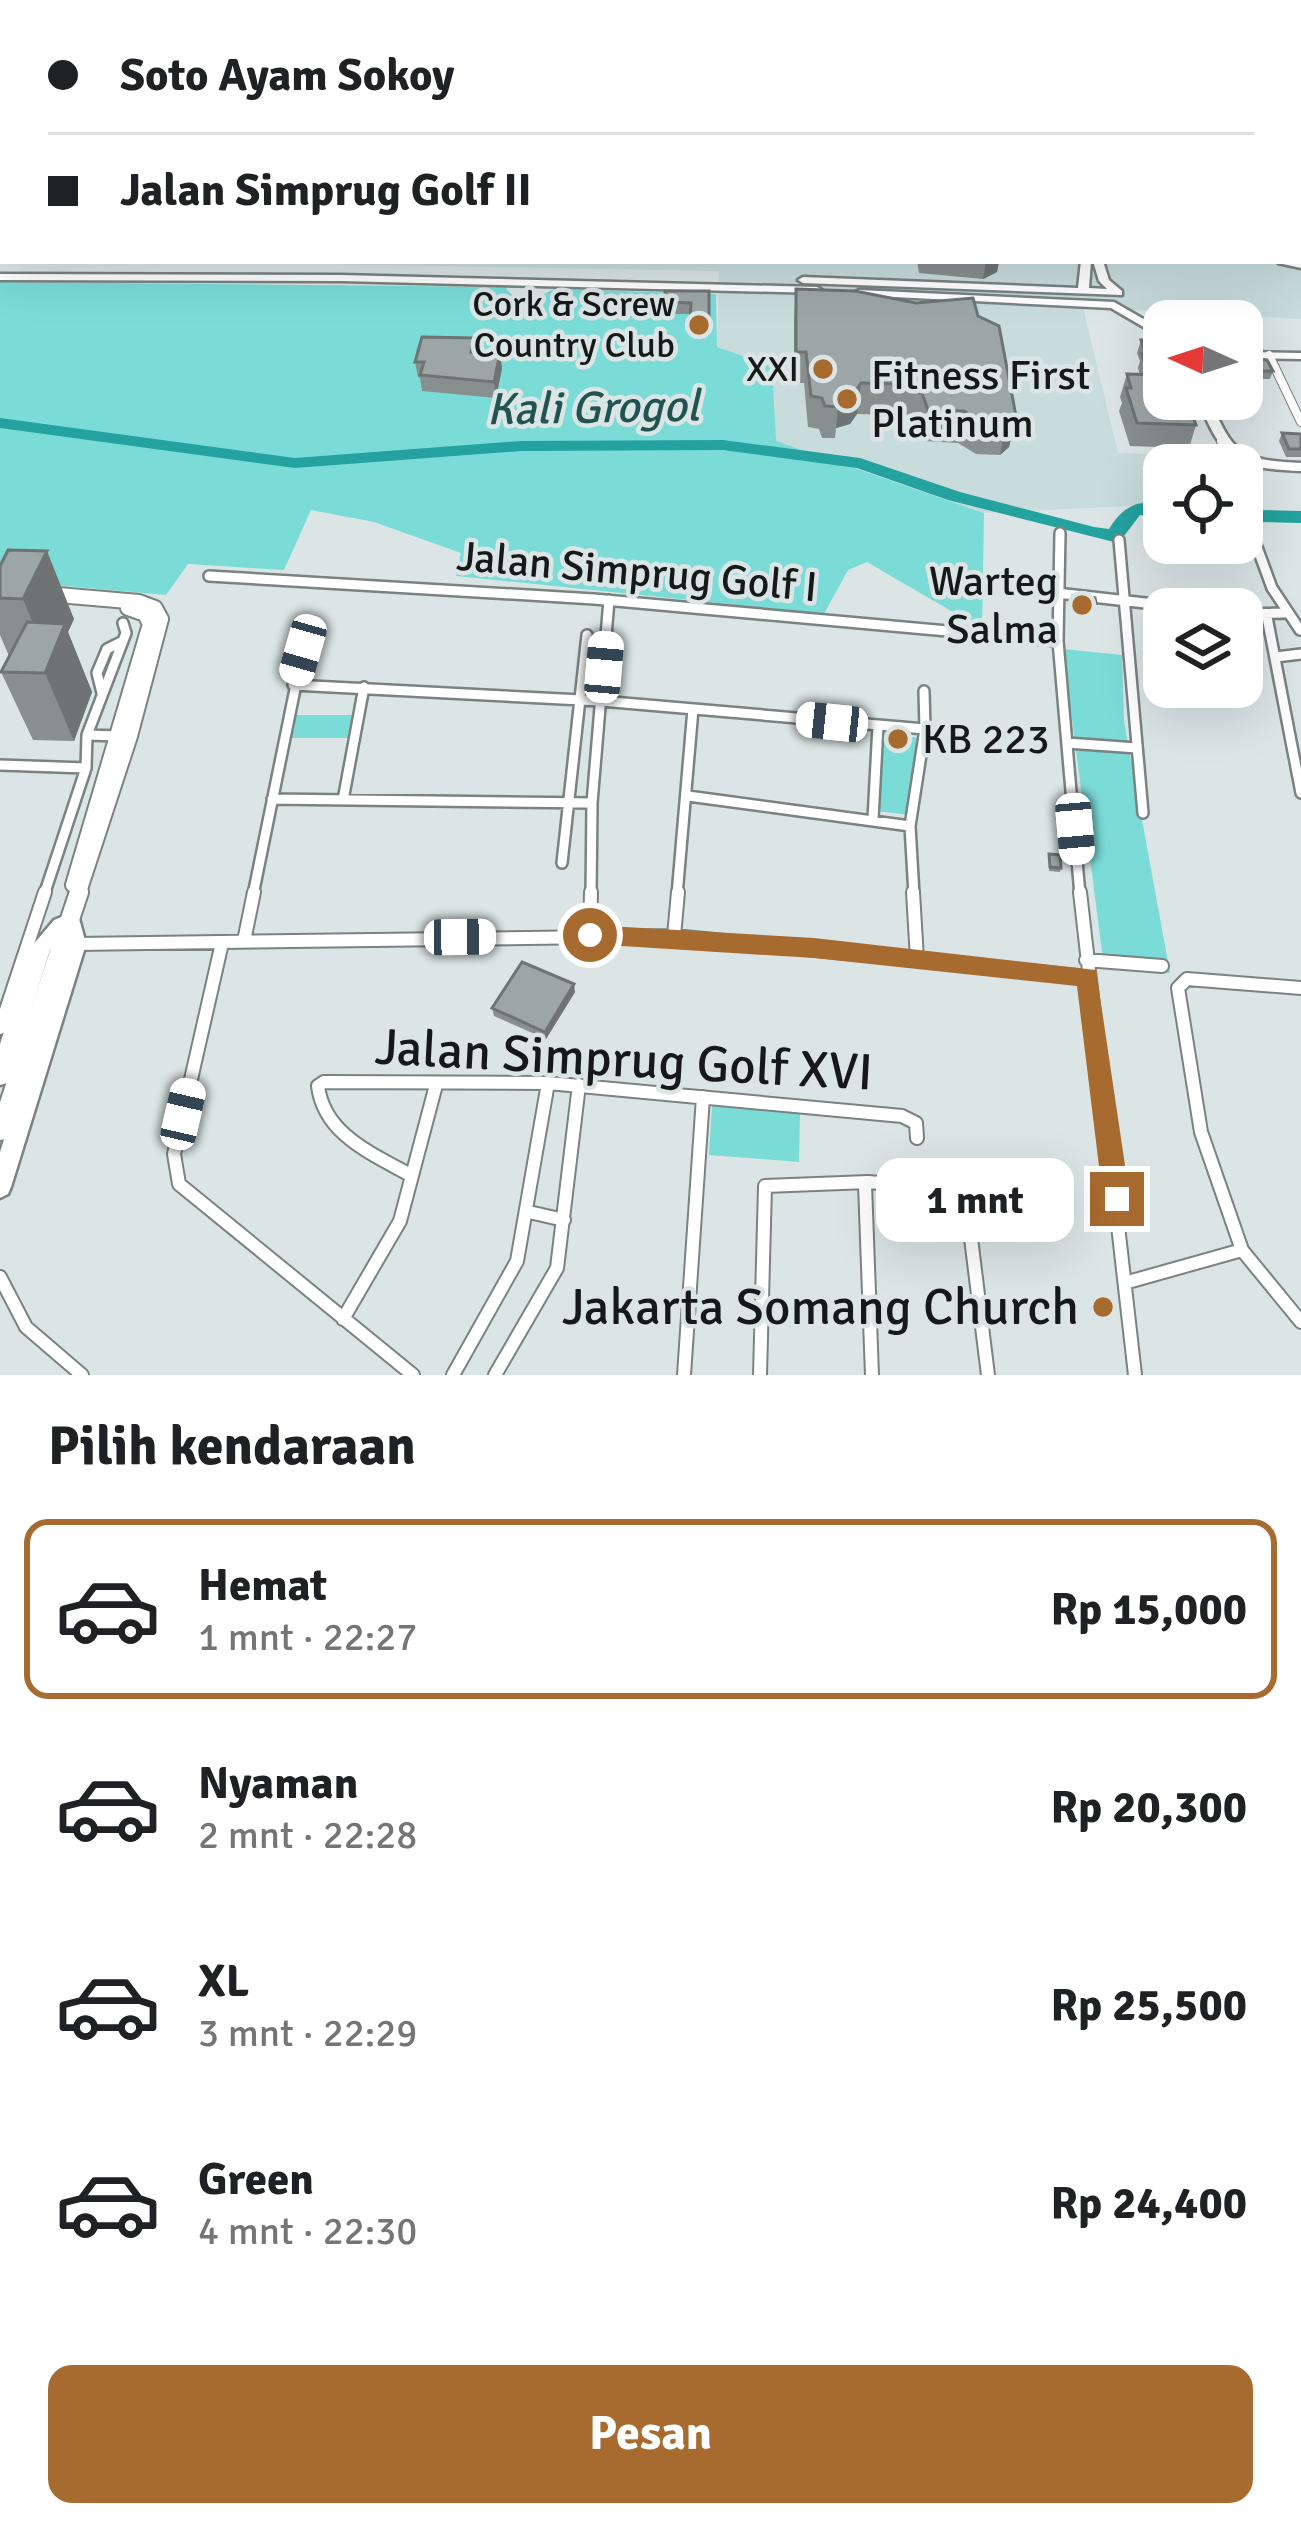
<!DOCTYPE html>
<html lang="id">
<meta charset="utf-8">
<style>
:root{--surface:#fff;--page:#f6f6f6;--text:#202124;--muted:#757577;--line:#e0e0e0;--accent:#a76a2f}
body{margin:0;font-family:Signika,sans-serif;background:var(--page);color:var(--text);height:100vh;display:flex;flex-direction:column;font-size:45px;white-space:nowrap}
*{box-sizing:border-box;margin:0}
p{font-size:39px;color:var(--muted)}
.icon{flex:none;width:66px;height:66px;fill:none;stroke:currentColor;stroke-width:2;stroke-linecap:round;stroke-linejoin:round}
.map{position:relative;height:1375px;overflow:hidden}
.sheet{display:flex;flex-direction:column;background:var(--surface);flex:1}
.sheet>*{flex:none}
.hud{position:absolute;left:0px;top:0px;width:1302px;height:264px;box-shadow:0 12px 48px #0002;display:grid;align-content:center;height:264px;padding:0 48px;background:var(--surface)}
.needle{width:78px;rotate:273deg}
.fabs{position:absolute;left:1143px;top:300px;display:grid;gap:24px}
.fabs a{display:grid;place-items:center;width:120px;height:120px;border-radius:24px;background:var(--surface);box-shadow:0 12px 48px #0002;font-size:60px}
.end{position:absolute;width:54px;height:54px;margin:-27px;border:15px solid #a76a2f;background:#fff;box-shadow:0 0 0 6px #fff}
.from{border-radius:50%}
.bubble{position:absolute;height:84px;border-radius:24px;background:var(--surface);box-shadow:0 12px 48px #0002;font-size:39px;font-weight:700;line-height:84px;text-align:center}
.car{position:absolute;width:36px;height:72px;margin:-36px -18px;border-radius:15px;box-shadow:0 0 9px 3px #0007;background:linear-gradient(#fff 24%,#345 0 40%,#fff 0 76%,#345 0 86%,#fff 0)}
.hud b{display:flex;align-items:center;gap:42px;height:114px;font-size:45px}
.hud b+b{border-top:3px solid var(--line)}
.hud i{width:30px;height:30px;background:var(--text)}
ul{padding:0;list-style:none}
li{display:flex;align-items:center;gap:36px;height:180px;margin:0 24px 18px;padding:0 24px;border:6px solid transparent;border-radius:24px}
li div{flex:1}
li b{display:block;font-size:45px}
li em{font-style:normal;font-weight:700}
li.on{border-color:var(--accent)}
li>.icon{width:108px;height:108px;stroke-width:1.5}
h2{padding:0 48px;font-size:54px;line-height:144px}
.action{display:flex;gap:24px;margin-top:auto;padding:24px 48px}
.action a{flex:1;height:138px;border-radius:24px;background:var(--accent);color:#fff;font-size:48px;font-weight:700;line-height:138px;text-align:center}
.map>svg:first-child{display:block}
.built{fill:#c8dcdb}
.green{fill:#7adbd7}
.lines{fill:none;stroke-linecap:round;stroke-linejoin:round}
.river{fill:#23a29f;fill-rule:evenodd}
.minor-far3-casing{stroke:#798382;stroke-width:9}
.minor-far2-casing{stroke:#798382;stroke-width:10}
.minor-far1-casing{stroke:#798382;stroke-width:14}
.minor-casing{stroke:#798382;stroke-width:16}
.secondary-far2-casing{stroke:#798382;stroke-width:10}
.secondary-far1-casing{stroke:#798382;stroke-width:18}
.secondary-casing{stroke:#798382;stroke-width:22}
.primary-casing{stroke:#798382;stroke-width:5}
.trunk-casing{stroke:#798382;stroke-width:5}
.minor-far3{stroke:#fff;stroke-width:6}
.minor-far2{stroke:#fff;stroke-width:8}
.minor-far1{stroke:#fff;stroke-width:9}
.minor{stroke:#fff;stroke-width:12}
.secondary-far2{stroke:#fff;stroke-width:8}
.secondary-far1{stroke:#fff;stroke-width:14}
.secondary{stroke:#fff;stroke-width:18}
.primary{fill:#fff;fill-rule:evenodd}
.trunk{fill:#fff;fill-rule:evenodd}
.wall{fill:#878f8f}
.shaded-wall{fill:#6e7474}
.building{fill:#9da6a6;stroke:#6e7474;stroke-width:3}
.route{fill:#a76a2f}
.poi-dot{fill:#a76a2f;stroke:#dbe5e5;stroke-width:4.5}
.labels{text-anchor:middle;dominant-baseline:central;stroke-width:9;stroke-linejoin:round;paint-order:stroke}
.far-poi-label{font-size:36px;fill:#151919;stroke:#dbe5e5;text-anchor:end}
.poi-label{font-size:42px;fill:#151919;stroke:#dbe5e5;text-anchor:start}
.street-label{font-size:42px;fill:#151919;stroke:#dbe5e5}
.water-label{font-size:45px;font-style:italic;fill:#215351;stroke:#dbe5e5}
.near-street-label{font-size:51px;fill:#151919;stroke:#dbe5e5}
.near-poi-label{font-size:51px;fill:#151919;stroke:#dbe5e5;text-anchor:end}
</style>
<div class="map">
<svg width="1301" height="1375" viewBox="0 0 1301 1375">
<rect width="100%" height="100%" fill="#dbe5e5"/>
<path class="built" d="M149 261H1260L1301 270V319L1083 307 1118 453 1216 456 1220 465H1164V517L1131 506 984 513 775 441 772 366 717 347 719 271Z"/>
<path class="green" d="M0 0H372L3 3 0 225Z
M0 282 505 287 514 297 536 298 554 289 716 294 717 347 772 366 776 441 984 513 982 629 867 562 848 570 824 614 456 576 461 553 374 522 311 510 284 570 188 564 166 595 0 580Z
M1063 649 1122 655 1124 721 1170 973 1104 967Z
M296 715H352L348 738H292Z
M881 732 918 738 911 815 876 811Z
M712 1106 800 1113 799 1162 709 1155Z"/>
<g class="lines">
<path class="river" d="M0 418 295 458 521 441 723 440 860 458 960 492 1094 527 1109 529C1123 507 1137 498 1164 505V517L1140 515 1121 540 1114 542 948 500 857 468 723 450 521 451 295 468 0 428Z
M1256 510 1301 511V523L1257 522 1242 526V514Z"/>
<defs>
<path id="minor-far3" d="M480 0 485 3"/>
<path id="minor-far2" d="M1269 355 1301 422
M1221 441 1228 465
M1242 469 1258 466
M1242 505 1247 520"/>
<path id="minor-far1" d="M1246 517 1272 588 1300 630
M1060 533 1058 641 1080 895
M1119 540 1143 813
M209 576 594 599 1058 641
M1057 593 1198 609
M1242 614 1285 613
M1267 617 1301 793
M1276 657 1301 654
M293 685 601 701 925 729
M102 693 97 673 107 649 123 641
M87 735 119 736
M1067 743 1137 748
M0 765 86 768
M688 796 910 826
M272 799 592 803
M343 800 364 687
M873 819 878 726
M562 863 587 635
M44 895 86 768 87 735 126 633 123 623
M253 895 303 650
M591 895 592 803 609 600
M677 895 693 709
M914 895 910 826 925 729 924 691"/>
<path id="minor" d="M913 892 917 959
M1080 892 1135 1375
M590 935 591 892
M674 936 678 892
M244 941 254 892
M222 943 174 1154 179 1184 413 1375
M76 944 674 936 1088 977
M1086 960 1162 966
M1301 988 1187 979 1178 988 1201 1132 1242 1250 1301 1322
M0 1028 45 892
M412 1176C373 1154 324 1135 318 1086L324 1082 548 1083 902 1116 916 1123 917 1138
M865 1184 872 1375
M529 1212 564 1220
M0 1277 26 1327 82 1375
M1128 1282 1242 1250
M343 1319 400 1221 436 1085
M453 1375 517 1261 548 1083
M495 1375 557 1268 579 1085
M684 1375 703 1097
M760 1375 765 1186 868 1182 965 1190 988 1375"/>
<path id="secondary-far2" d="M391 3 404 0"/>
<path id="secondary-far1" d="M47 594 139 602 155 608 161 619 130 736 78 895
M73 885 150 624 145 614 128 608"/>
<path id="secondary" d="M0 1131 79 892"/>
<path id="primary" d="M694 0H704L707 3H697Z
M724 0H734L737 3H727Z
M1299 144H1301V150H1299Z
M1299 245H1301V252H1299Z
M1081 261H1091L1089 288 1107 289 1099 281 1093 261H1103L1109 280 1122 291V295L803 283 798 280 803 277 1078 288Z
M1277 261 1301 262V268L1278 263Z
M0 274 341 275 817 287 822 290 817 293 341 281 0 280Z
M859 290 1114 302 1164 331V339L1111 308 855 295 853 293Z
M1242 352 1301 353V359L1242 358Z
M1198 399H1210C1233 455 1241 460 1301 463V471C1235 468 1222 461 1198 399Z"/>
<path id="trunk" d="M71 913 78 915 86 944 11 1187 8 1194 0 1198V1152L66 944 64 935 50 950 10 1076 7 1083 0 1085V1044L32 946 54 920Z"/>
</defs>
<use href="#minor-far3" class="minor-far3-casing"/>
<use href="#minor-far2" class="minor-far2-casing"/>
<use href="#minor-far1" class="minor-far1-casing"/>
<use href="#minor" class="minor-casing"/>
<use href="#secondary-far2" class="secondary-far2-casing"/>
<use href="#secondary-far1" class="secondary-far1-casing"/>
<use href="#secondary" class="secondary-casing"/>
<use href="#primary" class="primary-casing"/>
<use href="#trunk" class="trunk-casing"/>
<use href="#minor-far3" class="minor-far3"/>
<use href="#minor-far2" class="minor-far2"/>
<use href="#minor-far1" class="minor-far1"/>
<use href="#minor" class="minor"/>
<use href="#secondary-far2" class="secondary-far2"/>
<use href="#secondary-far1" class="secondary-far1"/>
<use href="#secondary" class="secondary"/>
<use href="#primary" class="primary"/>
<use href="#trunk" class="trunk"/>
</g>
<path class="wall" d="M492 0H654V3H497Z
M1001 0H1053L1052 3H1000Z
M917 261H999L997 272 983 279 919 273Z
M796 289 978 316 1016 416 1009 447 1000 455 976 454 958 443 923 441 917 424 893 415 857 414 850 424 836 428 835 438H822L819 429 808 427 804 383H794V319Z
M665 291H709V336L690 335V314H665Z
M1141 340H1164V399L1196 425 1189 448 1130 446 1119 411 1122 403 1120 397 1127 374 1140 375 1138 368 1140 361 1137 353Z
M476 352 502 368 496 398 422 391 420 378 418 377 415 362Z
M1244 359 1273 371 1270 379H1246L1242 369Z
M1282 433 1301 434V457H1286L1279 441Z
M0 566 74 619 68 632 92 692 74 741 33 740 1 672 9 656 0 635Z
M1073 596 1096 603 1093 611 1071 609Z
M1049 854 1061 868 1060 872 1049 871Z
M575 992 546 1039 494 1016 492 1008Z"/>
<path class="shaded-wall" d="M599 0H654V3H600Z
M783 0H804L783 3Z
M986 261H999L997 272 983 279Z
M500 353 502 368 496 398 494 382Z
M861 383 857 414 850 424 836 428 839 397Z
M1016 416 1009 447 1000 455 1006 423Z
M47 551 74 619 68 632 92 692 74 741 45 673 49 662 23 599Z
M574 984 575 992 546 1039 545 1032Z"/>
<path class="building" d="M553 0H627L615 3H558Z
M796 289 855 291 916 303 973 298 978 316 999 326 1016 416 1006 423H983L964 411 928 410 922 393 897 384 861 383 854 393 839 397V407L825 406 822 398 811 396 806 352H796Z
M665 291H709V324H690L691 303 665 302Z
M422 337 475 338 471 352 500 353 494 382 420 375 424 362H415Z
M1141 340H1164V369L1146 368 1142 354 1146 355Z
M1244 359 1267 360 1273 371H1249Z
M1127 374 1163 375 1164 399H1187L1196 425 1137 423 1126 388H1131Z
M1282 433 1301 434V449H1289Z
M8 550 47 551 23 599 0 598V566Z
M1073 596 1095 598 1096 603 1073 601Z
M27 622 65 624 45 673 1 672Z
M1049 854 1060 855 1061 868 1050 867Z
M522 962 574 984 545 1032 492 1008Z"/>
<path class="route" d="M590 925 814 938 1096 970 1130 1199 1126 1208 1117 1211 1107 1208 1103 1199 1077 986 814 958 590 944 579 935Z"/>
<g class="poi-dot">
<circle cx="699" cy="325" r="12"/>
<circle cx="823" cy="369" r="12"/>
<circle cx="847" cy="399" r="12"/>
<circle cx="1082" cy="605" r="12"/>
<circle cx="898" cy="739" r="12"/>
<circle cx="1103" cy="1307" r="12"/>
</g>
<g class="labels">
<g class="far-poi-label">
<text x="675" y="304">Cork &amp; Screw<tspan x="675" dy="41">Country Club</tspan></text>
<text x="799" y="369">XXI</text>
</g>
<g class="poi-label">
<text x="871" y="375">Fitness First<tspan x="871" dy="48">Platinum</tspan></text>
<text x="1058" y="581" text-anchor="end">Warteg<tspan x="1058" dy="48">Salma</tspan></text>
<text x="922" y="739">KB 223</text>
</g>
<g class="street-label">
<text transform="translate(637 572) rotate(5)">Jalan Simprug Golf I</text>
</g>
<g class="water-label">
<text transform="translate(593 408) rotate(-1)">Kali Grogol</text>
</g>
<g class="near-street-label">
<text transform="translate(624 1060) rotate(3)">Jalan Simprug Golf XVI</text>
</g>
<g class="near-poi-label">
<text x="1079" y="1307">Jakarta Somang Church</text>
</g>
</g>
</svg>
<div class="fabs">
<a><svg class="needle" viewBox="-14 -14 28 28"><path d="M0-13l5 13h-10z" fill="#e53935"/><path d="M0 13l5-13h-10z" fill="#757577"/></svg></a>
<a><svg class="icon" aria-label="locate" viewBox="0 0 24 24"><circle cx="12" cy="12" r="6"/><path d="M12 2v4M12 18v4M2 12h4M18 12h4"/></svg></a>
<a><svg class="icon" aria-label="layers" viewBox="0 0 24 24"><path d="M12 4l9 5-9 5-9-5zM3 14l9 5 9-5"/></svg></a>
</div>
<i class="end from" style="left:590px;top:935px"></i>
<i class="end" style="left:1117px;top:1199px"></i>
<div class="bubble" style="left:876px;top:1158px;width:198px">1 mnt</div>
<i class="car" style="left:303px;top:650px;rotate:196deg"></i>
<i class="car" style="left:604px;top:667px;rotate:5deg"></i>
<i class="car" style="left:832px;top:722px;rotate:276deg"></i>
<i class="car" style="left:1075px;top:829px;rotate:175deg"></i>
<i class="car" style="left:460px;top:937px;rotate:89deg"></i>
<i class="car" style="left:183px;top:1114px;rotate:13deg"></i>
<div class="hud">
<b><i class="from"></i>Soto Ayam Sokoy</b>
<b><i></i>Jalan Simprug Golf II</b>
</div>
</div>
<section class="sheet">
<h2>Pilih kendaraan</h2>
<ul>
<li class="on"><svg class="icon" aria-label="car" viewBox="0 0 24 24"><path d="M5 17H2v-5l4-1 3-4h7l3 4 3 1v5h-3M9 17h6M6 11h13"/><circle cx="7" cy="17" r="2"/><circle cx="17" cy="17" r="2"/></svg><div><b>Hemat</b><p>1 mnt · 22:27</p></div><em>Rp 15,000</em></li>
<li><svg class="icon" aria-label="car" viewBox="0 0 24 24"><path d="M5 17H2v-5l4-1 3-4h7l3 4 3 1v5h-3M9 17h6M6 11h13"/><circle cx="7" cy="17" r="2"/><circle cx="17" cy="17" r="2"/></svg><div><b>Nyaman</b><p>2 mnt · 22:28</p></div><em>Rp 20,300</em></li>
<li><svg class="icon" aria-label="car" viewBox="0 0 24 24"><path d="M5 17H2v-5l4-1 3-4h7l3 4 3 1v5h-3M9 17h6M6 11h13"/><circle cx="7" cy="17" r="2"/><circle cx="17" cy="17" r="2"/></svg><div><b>XL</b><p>3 mnt · 22:29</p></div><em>Rp 25,500</em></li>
<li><svg class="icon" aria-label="car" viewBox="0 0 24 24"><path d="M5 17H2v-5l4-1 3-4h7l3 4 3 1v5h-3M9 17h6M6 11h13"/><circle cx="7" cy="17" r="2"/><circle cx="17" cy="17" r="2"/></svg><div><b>Green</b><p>4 mnt · 22:30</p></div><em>Rp 24,400</em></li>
</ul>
<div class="action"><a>Pesan</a></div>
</section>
